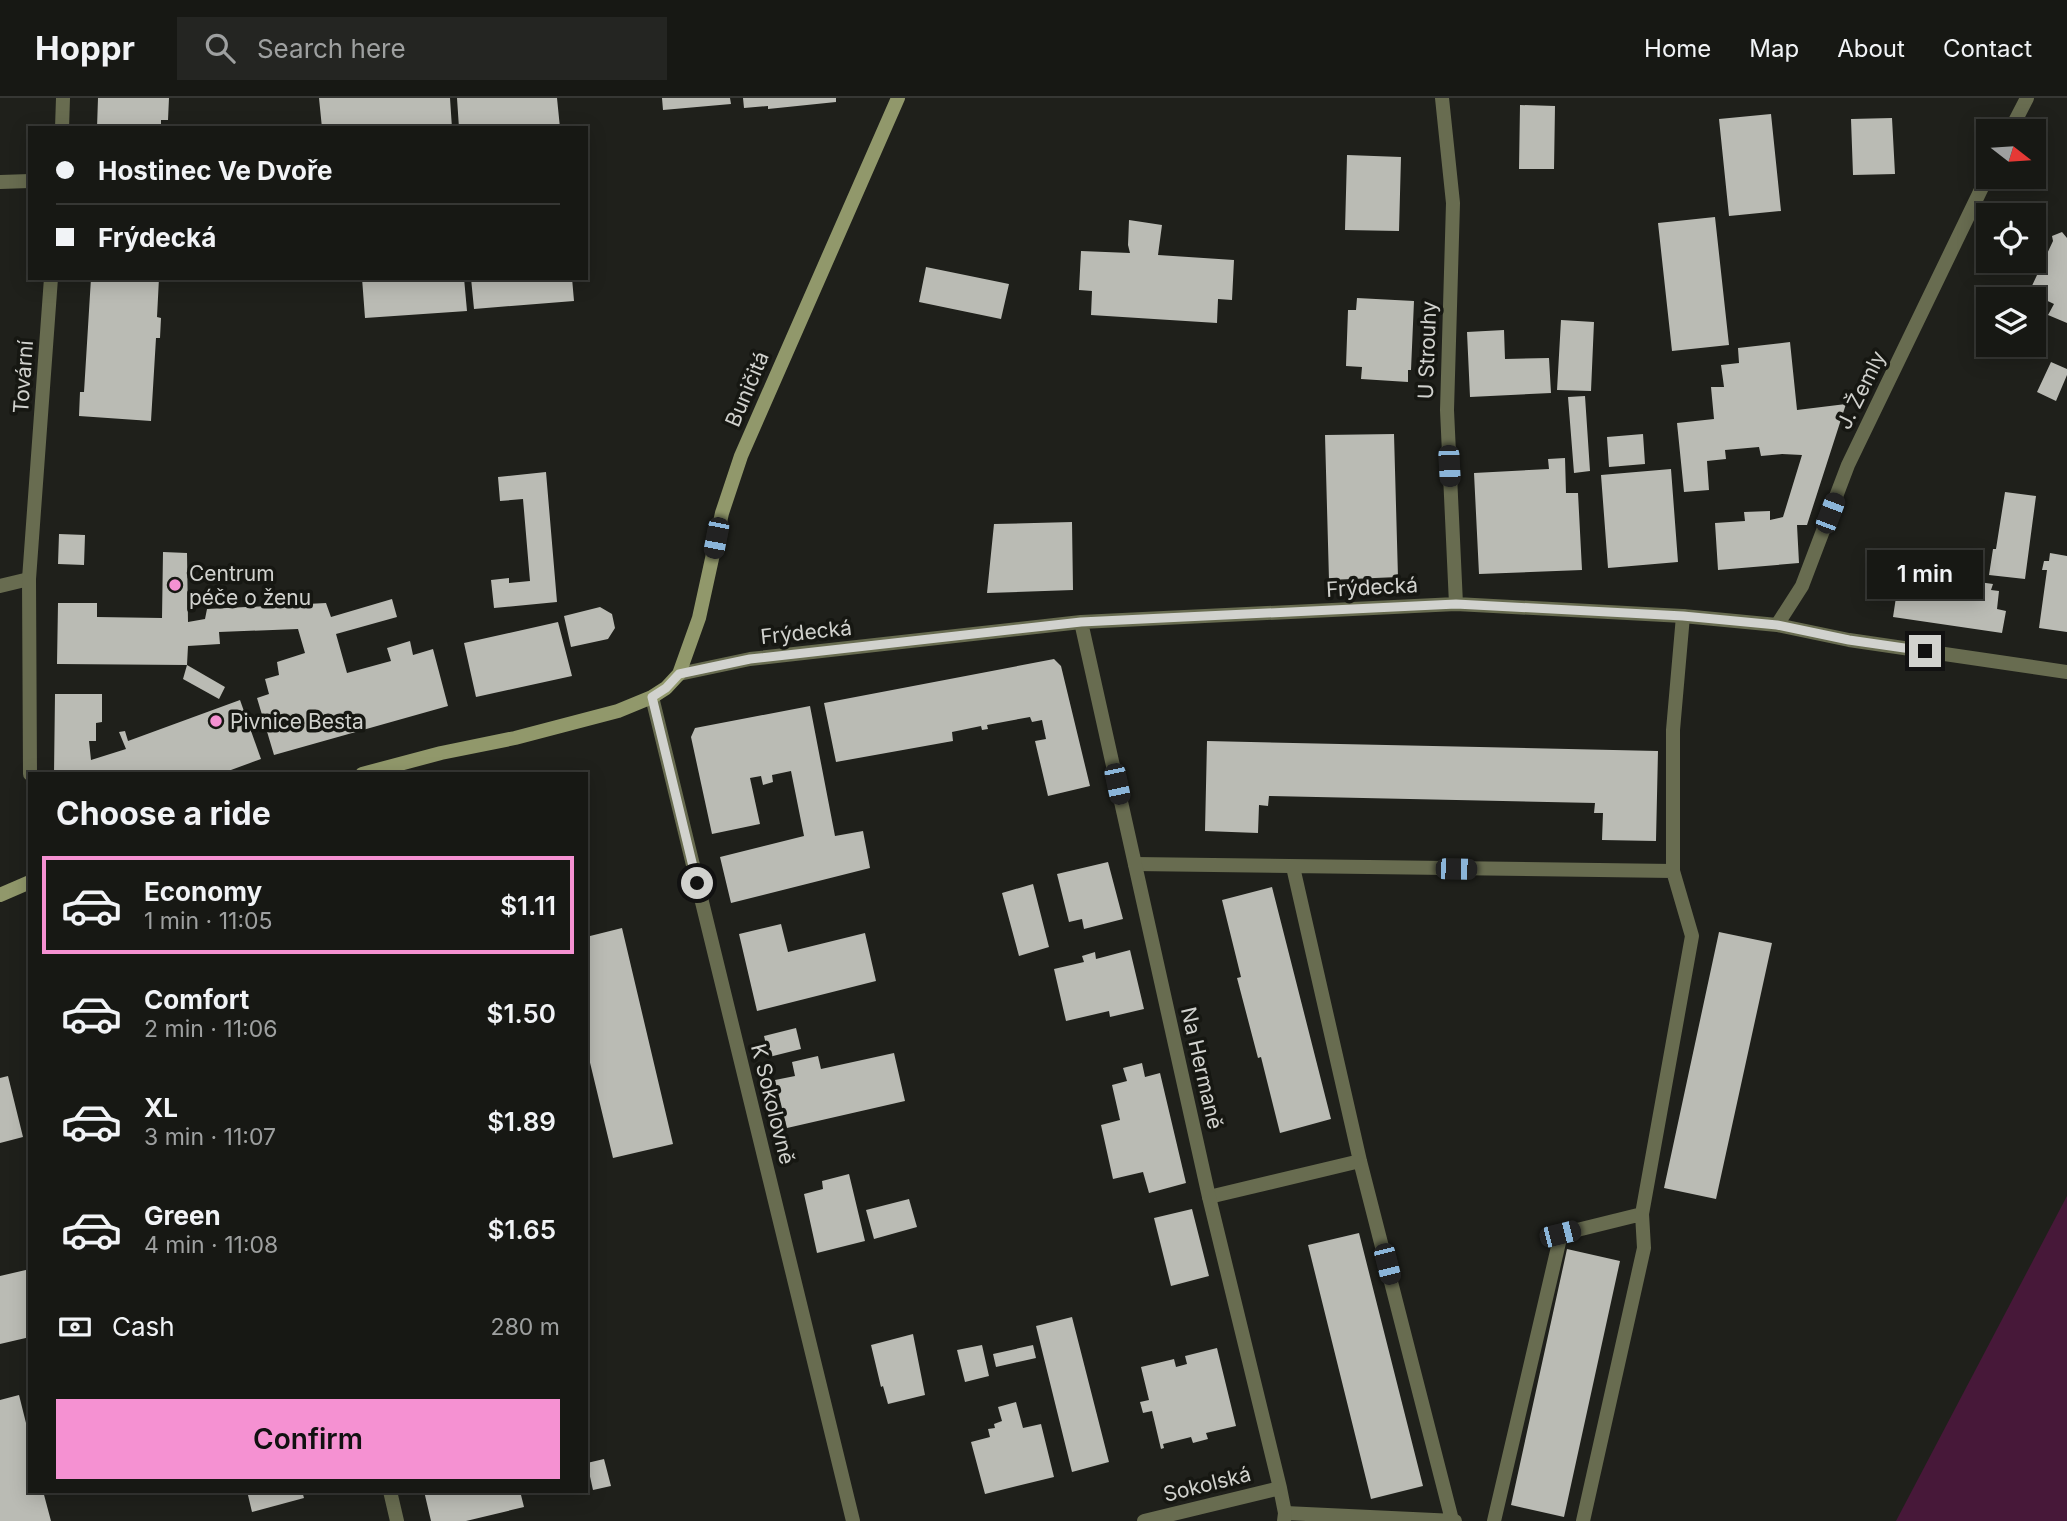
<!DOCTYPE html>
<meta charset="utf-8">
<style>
:root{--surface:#171814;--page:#242522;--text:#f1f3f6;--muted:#9ea0a0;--line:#363734;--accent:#f591d2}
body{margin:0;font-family:Inter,sans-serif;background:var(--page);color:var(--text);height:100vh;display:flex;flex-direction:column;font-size:26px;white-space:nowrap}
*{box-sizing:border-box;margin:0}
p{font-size:23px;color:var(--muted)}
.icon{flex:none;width:38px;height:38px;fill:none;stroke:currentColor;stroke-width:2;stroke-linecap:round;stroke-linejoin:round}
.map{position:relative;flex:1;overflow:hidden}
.drawer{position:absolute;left:28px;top:674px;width:560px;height:721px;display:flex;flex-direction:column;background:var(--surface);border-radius:0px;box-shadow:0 4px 18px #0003,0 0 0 2px var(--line)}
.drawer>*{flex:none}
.hud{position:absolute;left:28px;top:28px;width:560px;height:154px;border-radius:0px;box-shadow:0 4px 18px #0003,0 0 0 2px var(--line);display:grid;align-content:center;height:154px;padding:0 28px;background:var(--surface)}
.needle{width:46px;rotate:107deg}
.buttons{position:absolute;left:1976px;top:21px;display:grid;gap:14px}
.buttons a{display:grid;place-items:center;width:70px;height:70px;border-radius:0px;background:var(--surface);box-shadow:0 4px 18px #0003,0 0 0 2px var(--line);font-size:35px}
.end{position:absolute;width:32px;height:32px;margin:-16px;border:9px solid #d1d2ce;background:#111;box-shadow:0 0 0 4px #111}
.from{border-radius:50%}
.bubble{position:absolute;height:49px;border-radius:0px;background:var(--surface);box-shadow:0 4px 18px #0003,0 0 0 2px var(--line);font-size:23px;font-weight:600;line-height:49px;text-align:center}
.car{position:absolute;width:21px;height:42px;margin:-21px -10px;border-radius:9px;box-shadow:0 0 5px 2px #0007;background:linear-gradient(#222 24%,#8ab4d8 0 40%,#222 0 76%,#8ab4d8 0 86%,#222 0)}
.hud b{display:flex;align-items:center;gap:24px;height:66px;font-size:26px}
.hud b+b{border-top:2px solid var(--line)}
.hud i{width:18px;height:18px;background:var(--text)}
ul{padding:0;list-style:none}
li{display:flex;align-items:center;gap:21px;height:98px;margin:0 14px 10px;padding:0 14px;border:4px solid transparent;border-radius:0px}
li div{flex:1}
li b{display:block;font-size:26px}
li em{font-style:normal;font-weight:600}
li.current{border-color:var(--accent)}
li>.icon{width:63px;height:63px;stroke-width:1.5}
h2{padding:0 28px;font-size:32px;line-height:84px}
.pay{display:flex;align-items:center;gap:18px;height:77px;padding:0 28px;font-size:26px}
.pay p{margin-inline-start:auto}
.button{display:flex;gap:14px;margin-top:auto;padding:14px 28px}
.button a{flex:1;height:80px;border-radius:0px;background:var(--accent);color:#111;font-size:28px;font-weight:600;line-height:80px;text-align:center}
header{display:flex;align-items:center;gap:42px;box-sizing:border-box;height:98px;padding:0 35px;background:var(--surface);border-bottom:2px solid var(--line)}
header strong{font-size:33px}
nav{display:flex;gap:38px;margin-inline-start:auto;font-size:24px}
.search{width:490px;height:63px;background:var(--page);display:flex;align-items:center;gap:18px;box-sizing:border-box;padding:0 24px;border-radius:0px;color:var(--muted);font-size:26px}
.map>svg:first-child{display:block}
.green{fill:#471839}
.building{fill:#babbb4}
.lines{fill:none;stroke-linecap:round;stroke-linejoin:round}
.lane{stroke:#686c50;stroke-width:14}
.street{stroke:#686c50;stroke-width:14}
.secondary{stroke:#91986b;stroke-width:14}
.route{stroke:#d1d2ce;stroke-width:9}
.poi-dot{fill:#f591d2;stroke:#161712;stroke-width:2.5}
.labels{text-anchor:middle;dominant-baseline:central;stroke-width:7;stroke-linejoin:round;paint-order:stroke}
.street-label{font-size:21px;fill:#d1d2ce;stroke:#161712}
.poi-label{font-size:21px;fill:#d1d2ce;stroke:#161712;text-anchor:start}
</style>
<header>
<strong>Hoppr</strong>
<div class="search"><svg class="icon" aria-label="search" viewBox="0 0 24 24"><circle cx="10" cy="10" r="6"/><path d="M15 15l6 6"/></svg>Search here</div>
<nav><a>Home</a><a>Map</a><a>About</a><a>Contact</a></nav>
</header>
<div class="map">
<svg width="2067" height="1423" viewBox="0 0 2067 1423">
<rect width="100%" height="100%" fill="#1f201b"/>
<path class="green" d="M2067 1098V1423H1896Z"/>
<path class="building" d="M98 0H169L168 22H161V30H97Z
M319 0H450L452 30H322Z
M457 0H557L560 30H459Z
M662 0H730L731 6 663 12Z
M743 0H836V4L768 11V8L744 10Z
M1520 7 1555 8 1554 71H1519Z
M1771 16 1781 113 1729 118 1719 21Z
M1892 20 1895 76 1853 77 1851 21Z
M1347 57 1401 59 1399 133 1345 132Z
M1715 119 1729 247 1672 253 1658 125Z
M1129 122 1162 127 1158 157 1234 162 1232 202 1218 201 1217 225 1091 217 1092 193 1079 192 1081 153 1130 155 1128 147Z
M2062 134 2067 140V225L2048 217 2054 206 2029 194 2053 143 2052 138Z
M926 169 1009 186 1001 221 919 204Z
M91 180H159L157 219 161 220 160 240H156L151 323 79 318 80 294H84Z
M362 180H464L467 213 365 220Z
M471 180H572L574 203 474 211Z
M1357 200 1414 203 1411 272H1408V284L1361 281 1362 269 1346 268 1348 212H1356Z
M1561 222 1594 224 1591 293 1557 292Z
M1504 232 1505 261 1549 260 1551 295 1470 299 1467 234Z
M1790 244 1797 312 1846 306 1807 427H1797L1799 465 1718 472 1715 425 1745 423 1744 414 1770 413V422L1783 419 1802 357 1782 356 1761 358 1759 349 1725 352 1726 361 1707 363 1709 392 1684 394 1677 325 1714 321 1711 289H1724L1721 267 1739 265 1738 250Z
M2051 264 2067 271V277L2056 303 2037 294Z
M1585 298 1590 373 1574 375 1568 299Z
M1394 336 1398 479 1329 482 1325 337Z
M1643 336 1645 366 1609 369 1607 339Z
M1565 360 1566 395H1578L1582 472 1479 476 1474 375 1549 371 1548 361Z
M1671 371 1678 464 1608 470 1601 377Z
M546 374 557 504 494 510 491 482 509 480V485L530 483 523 401 500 403 498 379Z
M2005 394 2036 398 2025 481 1989 477 1993 451H1996Z
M1072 424 1073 492 987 495 994 426Z
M59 436 85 437 84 467 58 466Z
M163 454 187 455 188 524 205 521 207 511 326 505 331 519 392 501 397 519 336 536 347 575 391 563 387 550 410 543 413 557 433 551 448 608 274 657 257 600 269 596 265 581 279 577 277 564 305 555 298 531 219 534 220 546 188 548 187 567 225 589 219 601 183 581 187 567 57 566 58 505H97V519L162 520Z
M2050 455 2067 458V534L2039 530 2047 472H2042L2044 463H2049Z
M1900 473 1993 486 1991 492 1999 493 1997 511 2006 513 2002 535 1893 519Z
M600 509 612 516 615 530 608 541 571 549 564 518Z
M558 524 572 578 476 599 464 545Z
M1054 561 1061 568 1090 688 1048 698 1035 643 1046 641 1042 622 1032 624 1030 619 987 627 988 631 982 632 981 628 952 634 953 643 836 664 824 605Z
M55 596H102V624L96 625V643H89L91 662 126 651 119 634 125 633 128 643 240 602 261 661 220 676H54Z
M810 608 835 738 863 733 870 770 731 805 720 759 804 738 791 673 772 677 773 684 763 687 761 678 750 680 760 726 712 736 691 639 695 630Z
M1207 643 1658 653 1656 743 1602 742 1603 715H1594L1595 705 1269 698 1268 708 1259 707 1258 735 1205 733Z
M1108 764 1123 821 1084 831 1082 821 1069 824 1057 776Z
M1033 786 1049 849 1019 858 1002 795Z
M1272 789 1331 1021 1280 1035 1261 959 1258 960 1237 880 1241 879 1222 802Z
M781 826 788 854 865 835 876 883 757 913 739 836Z
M622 830 673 1046 613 1060 586 948V839Z
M1719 834 1772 845 1716 1101 1664 1090Z
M1130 852 1144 911 1110 919 1109 913 1066 923 1054 871 1084 864 1082 858 1095 854 1096 861Z
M796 930 801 951 769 959 764 938Z
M894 955 905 1003 787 1030 775 982 795 978 792 964 818 958 821 971Z
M1142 965 1145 979 1160 975 1186 1085 1149 1095 1143 1074 1113 1081 1101 1027 1120 1022 1112 987 1127 983 1123 970Z
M8 978 23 1039 0 1045V980Z
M849 1076 865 1143 817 1155 804 1096 823 1091 822 1083Z
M909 1101 917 1129 874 1141 866 1112Z
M1192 1111 1209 1178 1171 1188 1154 1120Z
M1359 1135 1423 1388 1371 1401 1308 1147Z
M1567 1151 1620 1163 1564 1419 1511 1407Z
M30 1171V1239L0 1246V1178Z
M1072 1219 1109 1364 1072 1374 1036 1228Z
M913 1236 925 1297 888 1306 883 1288 881 1289 871 1247Z
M982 1247 989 1278 965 1284 957 1252Z
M1033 1247 1036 1260 996 1269 993 1256Z
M1217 1250 1236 1328 1206 1335 1208 1341 1193 1345 1191 1339 1163 1346 1164 1350 1161 1351 1152 1313 1143 1315 1140 1304 1149 1302 1141 1269 1174 1261 1176 1269 1187 1266 1185 1258Z
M19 1297 30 1341V1393H43L51 1423H0V1302Z
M1016 1304 1023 1330 1041 1326 1054 1379 985 1396 971 1344 990 1339 988 1331 995 1330 994 1326 1002 1323 998 1309Z
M604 1361 611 1388 593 1392 587 1365Z
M247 1393H302L304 1400 252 1414Z
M424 1393H520L524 1409 466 1423H431Z"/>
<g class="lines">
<path class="lane" d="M62 30 63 0
M0 488 29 481
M1135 766 1673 773
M1293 769 1360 1063 1452 1422
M1209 1099 1360 1063
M1285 1415 1455 1423
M1494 1423 1561 1136 1642 1116
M1583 1423 1644 1150 1642 1116 1692 838 1673 773V632L1683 518"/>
<path class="street" d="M1442 0 1453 105 1447 312 1456 506
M2010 33 2027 0
M0 84 30 83
M1081 524 1209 1099 1280 1390 1285 1415 1284 1423
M1777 527 1802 488 1848 367 1988 77
M679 576 750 561 1081 524 1456 506 1683 518 1777 527 1849 542 2067 574
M652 599 853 1423
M30 676 29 481 51 180
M390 1393 397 1423
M1144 1423 1280 1390"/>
<path class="secondary" d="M362 676 441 655 515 640 618 613 652 599 666 590 679 576 699 520 722 415 741 358 898 0
M0 797 30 784"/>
</g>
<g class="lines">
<path class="route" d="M697 785 652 599 666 590 679 576 750 561 1081 524 1456 506 1683 518 1777 527 1849 542 1925 553"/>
</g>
<g class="poi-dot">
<circle cx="175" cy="487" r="7"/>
<circle cx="216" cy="623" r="7"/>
</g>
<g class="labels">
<g class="street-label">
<text transform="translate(1427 252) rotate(-88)">U Strouhy</text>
<text transform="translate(23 279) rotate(-86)">Tovární</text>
<text transform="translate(747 291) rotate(-67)">Buničitá</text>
<text transform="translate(1861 292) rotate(-64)">J. Žemly</text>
<text transform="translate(1372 489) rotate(-3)">Frýdecká</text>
<text transform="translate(806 534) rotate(-6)">Frýdecká</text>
<text transform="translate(1202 970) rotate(77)">Na Hermaně</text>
<text transform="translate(773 1006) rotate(76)">K Sokolovně</text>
<text transform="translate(1207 1386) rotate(-14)">Sokolská</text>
</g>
<g class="poi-label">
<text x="189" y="475">Centrum<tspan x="189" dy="24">péče o ženu</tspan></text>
<text x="230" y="623">Pivnice Besta</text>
</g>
</g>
</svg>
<div class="buttons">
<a><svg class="needle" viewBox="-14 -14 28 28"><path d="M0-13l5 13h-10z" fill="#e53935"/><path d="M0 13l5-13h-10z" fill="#9ea0a0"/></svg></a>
<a><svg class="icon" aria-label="locate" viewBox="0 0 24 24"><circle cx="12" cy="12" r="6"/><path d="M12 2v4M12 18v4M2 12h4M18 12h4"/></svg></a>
<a><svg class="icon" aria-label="layers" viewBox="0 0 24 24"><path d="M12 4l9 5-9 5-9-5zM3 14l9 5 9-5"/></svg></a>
</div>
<i class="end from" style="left:697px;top:785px"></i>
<i class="end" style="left:1925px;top:553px"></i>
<div class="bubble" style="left:1867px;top:452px;width:116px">1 min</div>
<i class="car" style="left:1449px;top:368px;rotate:177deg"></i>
<i class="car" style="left:1830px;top:415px;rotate:21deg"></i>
<i class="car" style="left:716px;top:440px;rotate:191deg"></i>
<i class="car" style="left:1117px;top:686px;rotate:168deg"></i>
<i class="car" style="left:1456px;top:771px;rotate:91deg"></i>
<i class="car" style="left:1560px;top:1136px;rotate:76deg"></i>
<i class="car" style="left:1387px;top:1166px;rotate:166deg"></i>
<div class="hud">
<b><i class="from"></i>Hostinec Ve Dvoře</b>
<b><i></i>Frýdecká</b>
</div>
<section class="drawer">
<h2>Choose a ride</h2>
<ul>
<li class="current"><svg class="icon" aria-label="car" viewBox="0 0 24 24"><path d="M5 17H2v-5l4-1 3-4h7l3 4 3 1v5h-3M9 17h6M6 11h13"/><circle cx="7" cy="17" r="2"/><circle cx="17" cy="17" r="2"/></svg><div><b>Economy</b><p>1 min · 11:05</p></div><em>$1.11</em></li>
<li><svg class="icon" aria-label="car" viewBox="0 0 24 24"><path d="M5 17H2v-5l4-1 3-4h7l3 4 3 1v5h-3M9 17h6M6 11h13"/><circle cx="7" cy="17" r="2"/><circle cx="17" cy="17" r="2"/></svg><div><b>Comfort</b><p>2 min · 11:06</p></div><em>$1.50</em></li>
<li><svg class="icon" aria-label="car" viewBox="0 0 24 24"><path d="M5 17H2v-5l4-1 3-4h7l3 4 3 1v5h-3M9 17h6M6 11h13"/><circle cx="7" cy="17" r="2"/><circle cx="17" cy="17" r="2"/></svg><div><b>XL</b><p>3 min · 11:07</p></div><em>$1.89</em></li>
<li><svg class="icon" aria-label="car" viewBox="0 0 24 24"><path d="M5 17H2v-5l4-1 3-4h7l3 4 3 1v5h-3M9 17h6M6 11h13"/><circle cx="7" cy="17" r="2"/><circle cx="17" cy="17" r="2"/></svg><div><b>Green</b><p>4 min · 11:08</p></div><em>$1.65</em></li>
</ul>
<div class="pay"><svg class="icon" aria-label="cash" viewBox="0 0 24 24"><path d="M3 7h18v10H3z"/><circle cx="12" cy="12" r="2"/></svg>Cash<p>280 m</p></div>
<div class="button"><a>Confirm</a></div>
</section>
</div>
